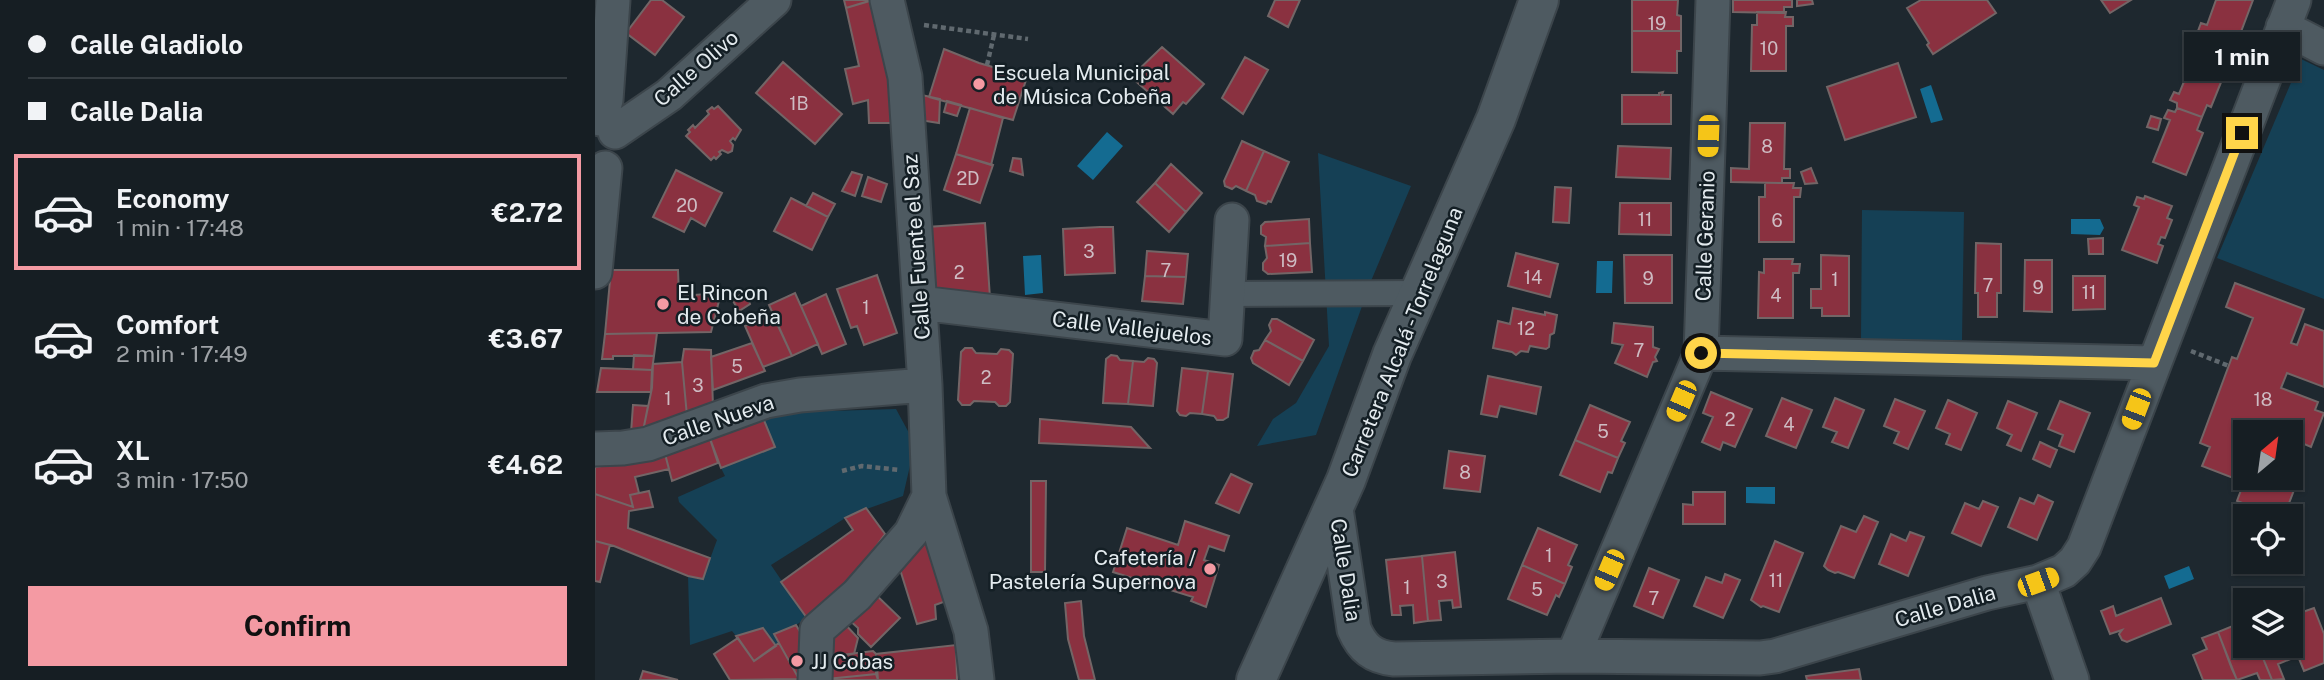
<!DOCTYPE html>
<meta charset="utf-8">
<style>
:root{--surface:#161e23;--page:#1f272b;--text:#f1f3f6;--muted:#9ea2a6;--line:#353c41;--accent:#f49aa3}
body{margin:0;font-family:"Public Sans",sans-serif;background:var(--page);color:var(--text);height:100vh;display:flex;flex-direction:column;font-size:26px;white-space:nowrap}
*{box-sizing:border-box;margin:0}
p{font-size:23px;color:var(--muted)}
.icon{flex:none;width:38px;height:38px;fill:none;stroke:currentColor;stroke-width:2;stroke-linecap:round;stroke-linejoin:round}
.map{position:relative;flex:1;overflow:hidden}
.panel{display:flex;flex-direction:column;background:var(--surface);width:595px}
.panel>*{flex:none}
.top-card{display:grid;align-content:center;height:154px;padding:0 28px;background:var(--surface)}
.needle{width:46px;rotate:29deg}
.buttons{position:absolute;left:1638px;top:420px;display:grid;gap:14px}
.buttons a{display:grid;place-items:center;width:70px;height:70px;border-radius:0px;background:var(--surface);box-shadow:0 2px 5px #0004,0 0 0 2px var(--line);font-size:35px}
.end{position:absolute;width:32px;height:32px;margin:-16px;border:9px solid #ffd54a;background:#111;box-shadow:0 0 0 4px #111}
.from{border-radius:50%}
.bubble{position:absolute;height:49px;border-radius:0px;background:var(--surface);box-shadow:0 2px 5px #0004,0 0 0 2px var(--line);font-size:23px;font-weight:700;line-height:49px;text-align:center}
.car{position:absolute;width:21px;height:42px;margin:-21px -10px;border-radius:9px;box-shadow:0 0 5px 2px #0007;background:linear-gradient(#f5c518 24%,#345 0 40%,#f5c518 0 76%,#345 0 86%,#f5c518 0)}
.top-card b{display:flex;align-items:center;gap:24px;height:66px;font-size:26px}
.top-card b+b{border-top:2px solid var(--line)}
.top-card i{width:18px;height:18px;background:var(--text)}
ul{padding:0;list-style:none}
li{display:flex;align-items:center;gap:21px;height:116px;margin:0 14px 10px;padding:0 14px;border:4px solid transparent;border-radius:0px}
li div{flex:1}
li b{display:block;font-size:26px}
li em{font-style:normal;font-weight:700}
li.on{border-color:var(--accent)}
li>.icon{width:63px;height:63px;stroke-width:1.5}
.cta{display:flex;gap:14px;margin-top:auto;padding:14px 28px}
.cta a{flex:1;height:80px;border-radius:0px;background:var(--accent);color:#111;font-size:28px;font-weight:700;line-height:80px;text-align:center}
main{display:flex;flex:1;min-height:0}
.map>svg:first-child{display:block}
.green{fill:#154055}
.water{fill:#146b91}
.building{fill:#8a3140;stroke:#736566;stroke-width:2}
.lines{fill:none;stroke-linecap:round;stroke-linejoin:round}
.pedestrian-casing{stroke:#3c454b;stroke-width:28}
.minor-casing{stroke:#3c454b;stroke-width:37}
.tertiary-casing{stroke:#3c454b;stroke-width:42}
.path{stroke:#60696f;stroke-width:4.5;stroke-dasharray:5 3.5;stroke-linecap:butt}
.pedestrian{stroke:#4e5a61;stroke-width:24}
.minor{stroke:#4e5a61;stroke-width:33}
.tertiary{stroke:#4e5a61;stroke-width:38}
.route{stroke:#ffd54a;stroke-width:9}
.poi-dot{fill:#f49aa3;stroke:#141f25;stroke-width:2.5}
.labels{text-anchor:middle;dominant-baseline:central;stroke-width:5;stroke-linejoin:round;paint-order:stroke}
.number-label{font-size:18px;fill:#cebcc3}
.street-label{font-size:21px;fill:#e4ebef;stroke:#141f25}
.poi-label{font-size:21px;fill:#e4ebef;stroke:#141f25;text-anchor:start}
</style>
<main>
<section class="panel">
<div class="top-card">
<b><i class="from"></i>Calle Gladiolo</b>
<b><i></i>Calle Dalia</b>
</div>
<ul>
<li class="on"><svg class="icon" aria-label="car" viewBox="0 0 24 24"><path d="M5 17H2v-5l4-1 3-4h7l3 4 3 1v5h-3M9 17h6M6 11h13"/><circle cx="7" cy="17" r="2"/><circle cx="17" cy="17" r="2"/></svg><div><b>Economy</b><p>1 min · 17:48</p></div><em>€2.72</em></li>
<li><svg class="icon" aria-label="car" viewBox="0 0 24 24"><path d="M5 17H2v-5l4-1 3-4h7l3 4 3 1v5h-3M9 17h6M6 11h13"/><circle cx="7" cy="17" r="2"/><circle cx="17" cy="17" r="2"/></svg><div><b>Comfort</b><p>2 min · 17:49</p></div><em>€3.67</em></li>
<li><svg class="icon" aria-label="car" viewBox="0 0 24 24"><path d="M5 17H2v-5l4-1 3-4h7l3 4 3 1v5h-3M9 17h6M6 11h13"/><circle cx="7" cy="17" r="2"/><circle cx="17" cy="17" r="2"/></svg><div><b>XL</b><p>3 min · 17:50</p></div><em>€4.62</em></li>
</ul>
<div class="cta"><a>Confirm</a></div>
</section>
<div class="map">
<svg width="1729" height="680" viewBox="0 0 1729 680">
<rect width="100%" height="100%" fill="#1e282f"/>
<path class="green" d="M1706 59 1729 70V299L1622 258Z
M723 153 816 186 776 281 721 435 662 446 678 419 701 403 734 346Z
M1267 210 1369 212 1367 340H1266Z
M301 409 320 444 308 496 255 515 176 565 212 618 201 625 181 646 168 629 141 636 137 631 95 645 93 576 108 578 122 540 84 502 83 497 130 476 126 468 180 447 166 413Z"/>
<path class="water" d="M1336 85 1348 120 1336 123 1325 89Z
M512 132 528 146 498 180 482 166Z
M1476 219H1505L1509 228 1505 235 1476 234Z
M446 255 448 293 430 295 428 256Z
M1002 261H1018L1017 293H1001Z
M1151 487H1180V504L1151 503Z
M1594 566 1599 579 1574 589 1569 576Z"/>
<path class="building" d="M56 0H67L89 17 60 55 31 33Z
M249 0H277L251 8Z
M278 0 298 95 299 123H274L273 100 258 104 250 69 264 66 251 8Z
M680 0H705L693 27 673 16Z
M1037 0H1083L1082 15 1086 16V31H1037Z
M1138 0H1197V7H1189V13L1138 12Z
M1202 0H1217L1218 4 1202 6Z
M1326 0H1392L1401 13 1338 54 1332 45 1334 43 1312 8Z
M1506 0H1536L1515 13Z
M1621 0H1658L1644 37 1639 35 1634 47 1609 38 1610 34 1603 31 1606 23 1612 25Z
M1162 12H1191L1190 17H1198V26H1191V71H1156L1157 25H1162Z
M1037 31H1086V51H1082V73L1037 72Z
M567 47 609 84 591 104 588 102 578 114 536 77Z
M349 49 384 63 432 77 418 120 334 97Z
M1601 52 1633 65 1616 107 1612 105 1607 117 1582 108V103L1575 100 1579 92 1584 94Z
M650 57 673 70 648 114 627 98Z
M188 62 247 114 220 144 161 93Z
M1303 63 1321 117 1250 140 1232 87Z
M1068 92 1067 95H1076V124H1027V95H1064V93Z
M322 94 345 99 344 123 324 120Z
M352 101 366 105 362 116 349 112Z
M123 106 146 130 140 140 138 138 135 141 138 145 137 151 133 153 127 150 124 152 126 154 121 159 119 157 116 160 91 136 95 132 93 130 98 125 100 128 114 114 112 111 117 107 119 109Z
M375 108 408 118 396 165 361 154Z
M1582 108 1607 117 1602 130 1608 133 1591 175 1558 162 1575 120 1569 118 1573 110 1580 112Z
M1556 116 1566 119 1563 130 1552 127Z
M1155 123H1190L1189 169H1195V178H1187V183L1136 182V168L1154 169Z
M647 141 669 151 651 191 641 186 637 189 630 186 629 181Z
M1023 146 1076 148 1075 179 1021 177Z
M669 151 694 162 676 202 673 201 671 204 662 201 660 195 651 191Z
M361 154 398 165 385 203 349 190Z
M418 158 426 159 428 175 415 171Z
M576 164 607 193 591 212 560 183Z
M1216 168 1222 183 1210 184 1206 172Z
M81 170 127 193 110 226 96 218 89 232 58 217Z
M257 172 267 175 260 196 247 191Z
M273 177 292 184 286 202 267 196Z
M560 183 591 212 574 232 542 202Z
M1170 183H1199L1198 188H1206L1205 197H1199V242H1164V197H1170Z
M960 187 976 188 974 223 958 222Z
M218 193 240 204 233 217 211 206Z
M1550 196 1577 206 1572 218 1577 220 1570 238 1566 237 1563 244 1568 246 1562 263 1527 250 1544 207 1539 205 1542 197 1549 199Z
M196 198 233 217 217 250 179 231Z
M1025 203H1076V235L1024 234Z
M714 219 715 243 670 246 671 237 666 234V226L670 222Z
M390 223 395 298 337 291 332 227Z
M505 227H518L520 273 470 275 468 229Z
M1508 238V254H1494L1493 239Z
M715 243 717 272 673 274 668 270V263L672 258 670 246Z
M1381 243 1406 244V293H1402V317H1383V293H1380Z
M552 251 593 254 591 277 550 276Z
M921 253 963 264 955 297 913 286Z
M1029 255H1077V303H1030Z
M1226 255 1254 256V316H1227V308H1216V289H1226Z
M1169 259H1198L1197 264H1205L1204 273H1198V318H1163L1164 272 1169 273Z
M1430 260H1457V312L1429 311Z
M16 270H83L84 296 126 293 116 332 10 334Z
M282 275 302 333 269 345 262 326 256 328 242 289Z
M550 276 591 277 588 304 547 301Z
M1478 276H1510V309L1478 310Z
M1640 283 1709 309 1696 343 1702 345 1710 324 1729 331V387L1692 373 1686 388 1723 402 1720 410 1729 413 1716 447 1707 443 1704 451 1696 448V432H1650V478H1696V474L1704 477 1691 511 1683 508 1680 515 1642 501 1649 482 1607 466 1615 447 1605 443 1637 357 1642 359 1658 318 1631 307Z
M151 290 155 304 144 311 138 301Z
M200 293 223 344 197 356 174 305Z
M231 294 251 344 227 354 206 306Z
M918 308 950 315V312L962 315 959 333 955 335 954 347 951 349 935 346 933 352 926 351 921 355 917 352 898 348 903 321 915 324Z
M178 315 197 356 168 367 150 326Z
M677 319H682L719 340 708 361 670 340 676 331 674 325Z
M1019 323 1058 327V347L1064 349 1060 357 1062 361 1058 362 1052 377 1020 363 1028 345 1017 343Z
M62 333 59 356H18V359H7L10 334Z
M670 340 708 361 694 385 658 363 656 358 659 351 664 350Z
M157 343 170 371 118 390 116 357Z
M370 348H377L381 353 402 354 406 349 414 350 418 354 415 402 411 406H404L400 402 379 401 375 405H367L363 400 366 352Z
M89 349 116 350 118 406 92 416 87 362Z
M39 355 59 356 57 370 38 369Z
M516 355 522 356 525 360 538 361 533 404 508 403 511 359Z
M553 358 559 359 562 363 558 406 533 404 538 361 549 362Z
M87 362 92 416 48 431 57 388 58 364Z
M6 368 57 370 56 392H2Z
M587 368 613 371 607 414 595 413 591 416 585 415 582 411Z
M613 371 638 374 633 417 628 420H622L619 416 607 414Z
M893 376 946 387 941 414 905 406 902 417 886 414Z
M1116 392 1157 409 1140 447 1128 442 1125 450 1107 442 1118 417 1108 413Z
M1187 398 1217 410 1201 448 1171 436Z
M1240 398 1269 410 1253 448 1237 442 1242 432 1228 427Z
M1300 399 1330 411 1313 449 1299 443 1304 432 1289 426Z
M1353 400 1382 413 1366 450 1351 444 1355 434 1341 428Z
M1413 401 1442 413 1426 451 1412 445 1417 435 1402 428Z
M1465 401 1495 413 1479 452 1464 446 1468 435 1453 429Z
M38 405 53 406 48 431 36 433Z
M995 405 1035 422 1026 441 1030 443 1023 458 980 440Z
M166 413 180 447 126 468 113 433Z
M445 419 536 427 555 448 444 443Z
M113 433 123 463 77 481 69 450Z
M980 440 1023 458 1017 473 1013 472 1005 492 965 475Z
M1445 442 1462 450 1455 467 1438 459Z
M69 450 74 469 40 477 44 493 35 495 38 507 0 494V467L34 462Z
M854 451 890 456 885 492 849 488Z
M636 474 657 484 644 513 621 503Z
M436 481H451L450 572H436Z
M54 491 58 507 34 511 33 528 115 558 108 579 93 576 19 546 0 541V494L38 507 35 495Z
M1098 492H1130V524H1088V504L1098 505Z
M1443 495 1458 502 1442 540 1413 527 1425 498 1439 504Z
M1388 501 1403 507 1386 546 1357 533 1370 503 1384 509Z
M271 508 290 534 258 579 212 618 186 582 258 530 250 518Z
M1269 516 1283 522 1259 578 1243 572 1240 573 1233 570 1229 566 1246 526 1261 532Z
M590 521 634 536 629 551 614 546 609 560 624 565 611 607 596 601 598 597 518 572 532 528 583 545Z
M943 528 982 545 973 565 977 567 970 584 927 565Z
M1315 532 1329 537 1313 576 1284 564 1296 534 1311 541Z
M335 538 354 600 340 605 341 619 322 624 304 566Z
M0 541 15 545 5 582 0 581Z
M1180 541 1208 553 1184 612 1168 606 1166 607 1156 600Z
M860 552 866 607 858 608 857 600 844 601 846 620 833 621 827 556Z
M827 556 833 621 819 623 818 605 805 606 806 615H797L791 560Z
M927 565 970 584 964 597 961 595 952 615 913 599Z
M1054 568 1084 580 1068 618 1039 606Z
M1130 574 1145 580 1128 618 1099 606 1111 577 1127 583Z
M278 592 305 618 276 647 263 634V628L252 618Z
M1566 598 1576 624 1532 642 1527 640 1524 634 1527 630 1515 634 1506 611 1518 606 1521 616Z
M486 601 489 636 500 680H484L473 639 470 603Z
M1719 608 1729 634V663L1709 671 1696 639V616Z
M1650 621V646H1663L1677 680H1665L1662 673 1642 680 1623 632Z
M248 622 263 638 259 654 231 657 238 632Z
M201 625 207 635 204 679 179 634Z
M168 628 181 646 159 661 141 636Z
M1623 632 1637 669 1642 680H1608L1598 655 1612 649 1607 638Z
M143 638 159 661 184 643 204 679 135 680 119 654Z
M1696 639 1703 656 1683 664 1689 679 1677 680 1663 646H1696Z
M361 645 362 680H283L281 654Z
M278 651 281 654V674L232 679 231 657Z
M1264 669 1266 680H1212L1211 676Z
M48 671 83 680H45Z
M281 674 283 680H232V679Z"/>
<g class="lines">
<defs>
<path id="pedestrian" d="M632 294 824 293"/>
<path id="minor" d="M292 0 310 77 330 385 334 496 376 631 382 680
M1688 27 1729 48
M5 119 11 100 18 0
M20 132 74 95 179 0
M0 272 10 168
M325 303 630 339 637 220
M1106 353 1558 363
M0 449 28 448 53 444 171 401 205 395 330 385
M740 502 759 629C767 648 778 657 799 659L978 656 1165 658 1180 656 1392 593 1443 582 1469 571 1480 561 1489 547 1699 0
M1443 582 1477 680
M978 656 1106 353 1118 0
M220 680 222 630 262 595 316 533 334 496"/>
<path id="tertiary" d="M661 680 751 480 797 355 901 119 944 0"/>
</defs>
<use href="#pedestrian" class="pedestrian-casing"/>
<use href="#minor" class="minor-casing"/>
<use href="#tertiary" class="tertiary-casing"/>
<path class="path" d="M329 25 433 39
M392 65 399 35
M1596 351 1634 366
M247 471 267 466 305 470"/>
<use href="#pedestrian" class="pedestrian"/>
<use href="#minor" class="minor"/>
<use href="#tertiary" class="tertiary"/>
</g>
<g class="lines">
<path class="route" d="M1106 353 1559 363 1647 133"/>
</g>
<g class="poi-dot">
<circle cx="384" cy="84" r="7"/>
<circle cx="68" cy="304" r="7"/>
<circle cx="615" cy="569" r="7"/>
<circle cx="202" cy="661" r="7"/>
</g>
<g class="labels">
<g class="number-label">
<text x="1062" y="23">19</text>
<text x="1174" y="48">10</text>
<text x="204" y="103">1B</text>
<text x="1172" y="146">8</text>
<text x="373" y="178">2D</text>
<text x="92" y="205">20</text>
<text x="1050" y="219">11</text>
<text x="1182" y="220">6</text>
<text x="494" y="251">3</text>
<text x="693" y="260">19</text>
<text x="571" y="270">7</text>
<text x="364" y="272">2</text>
<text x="938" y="277">14</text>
<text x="1053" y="278">9</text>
<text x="1240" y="279">1</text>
<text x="1393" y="285">7</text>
<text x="1443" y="287">9</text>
<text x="1494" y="292">11</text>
<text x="1181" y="295">4</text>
<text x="271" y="307">1</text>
<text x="931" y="328">12</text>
<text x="1044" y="350">7</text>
<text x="142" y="366">5</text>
<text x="391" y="377">2</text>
<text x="103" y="385">3</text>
<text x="73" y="398">1</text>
<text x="1668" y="399">18</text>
<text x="1135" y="419">2</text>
<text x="1194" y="424">4</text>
<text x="1008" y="431">5</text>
<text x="870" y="472">8</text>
<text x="954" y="555">1</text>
<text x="1181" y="580">11</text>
<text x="847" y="581">3</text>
<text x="812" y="587">1</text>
<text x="942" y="589">5</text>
<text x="1059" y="598">7</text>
</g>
<g class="street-label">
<text transform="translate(101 68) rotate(-41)">Calle Olivo</text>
<text transform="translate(1110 236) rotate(-88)">Calle Geranio</text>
<text transform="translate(321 247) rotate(-94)">Calle Fuente el Saz</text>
<text transform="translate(537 328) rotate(7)">Calle Vallejuelos</text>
<text transform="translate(807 342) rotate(-68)">Carretera Alcalá - Torrelaguna</text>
<text transform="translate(123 420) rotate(-19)">Calle Nueva</text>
<text transform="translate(751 570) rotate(81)">Calle Dalia</text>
<text transform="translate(1350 606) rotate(-16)">Calle Dalia</text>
</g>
<g class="poi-label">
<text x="398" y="72">Escuela Municipal<tspan x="398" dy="24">de Música Cobeña</tspan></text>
<text x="82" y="292">El Rincon<tspan x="82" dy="24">de Cobeña</tspan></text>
<text x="601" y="557" text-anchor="end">Cafetería /<tspan x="601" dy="24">Pastelería Supernova</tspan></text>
<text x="216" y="661">JJ Cobas</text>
</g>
</g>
</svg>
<div class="buttons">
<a><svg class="needle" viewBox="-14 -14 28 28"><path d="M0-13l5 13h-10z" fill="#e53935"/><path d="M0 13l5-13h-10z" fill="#9ea2a6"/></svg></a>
<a><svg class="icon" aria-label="locate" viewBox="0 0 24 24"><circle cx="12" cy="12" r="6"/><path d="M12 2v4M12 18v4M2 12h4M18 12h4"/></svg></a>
<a><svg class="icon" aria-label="layers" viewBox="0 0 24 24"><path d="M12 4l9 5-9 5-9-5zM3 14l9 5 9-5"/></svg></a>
</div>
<i class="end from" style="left:1106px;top:353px"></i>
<i class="end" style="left:1647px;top:133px"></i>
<div class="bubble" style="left:1589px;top:32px;width:116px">1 min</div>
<i class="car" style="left:1113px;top:136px;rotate:182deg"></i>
<i class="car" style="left:1086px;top:401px;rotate:203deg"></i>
<i class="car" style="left:1541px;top:409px;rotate:201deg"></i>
<i class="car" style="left:1014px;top:570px;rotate:203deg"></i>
<i class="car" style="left:1443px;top:582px;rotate:70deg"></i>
</div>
</main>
